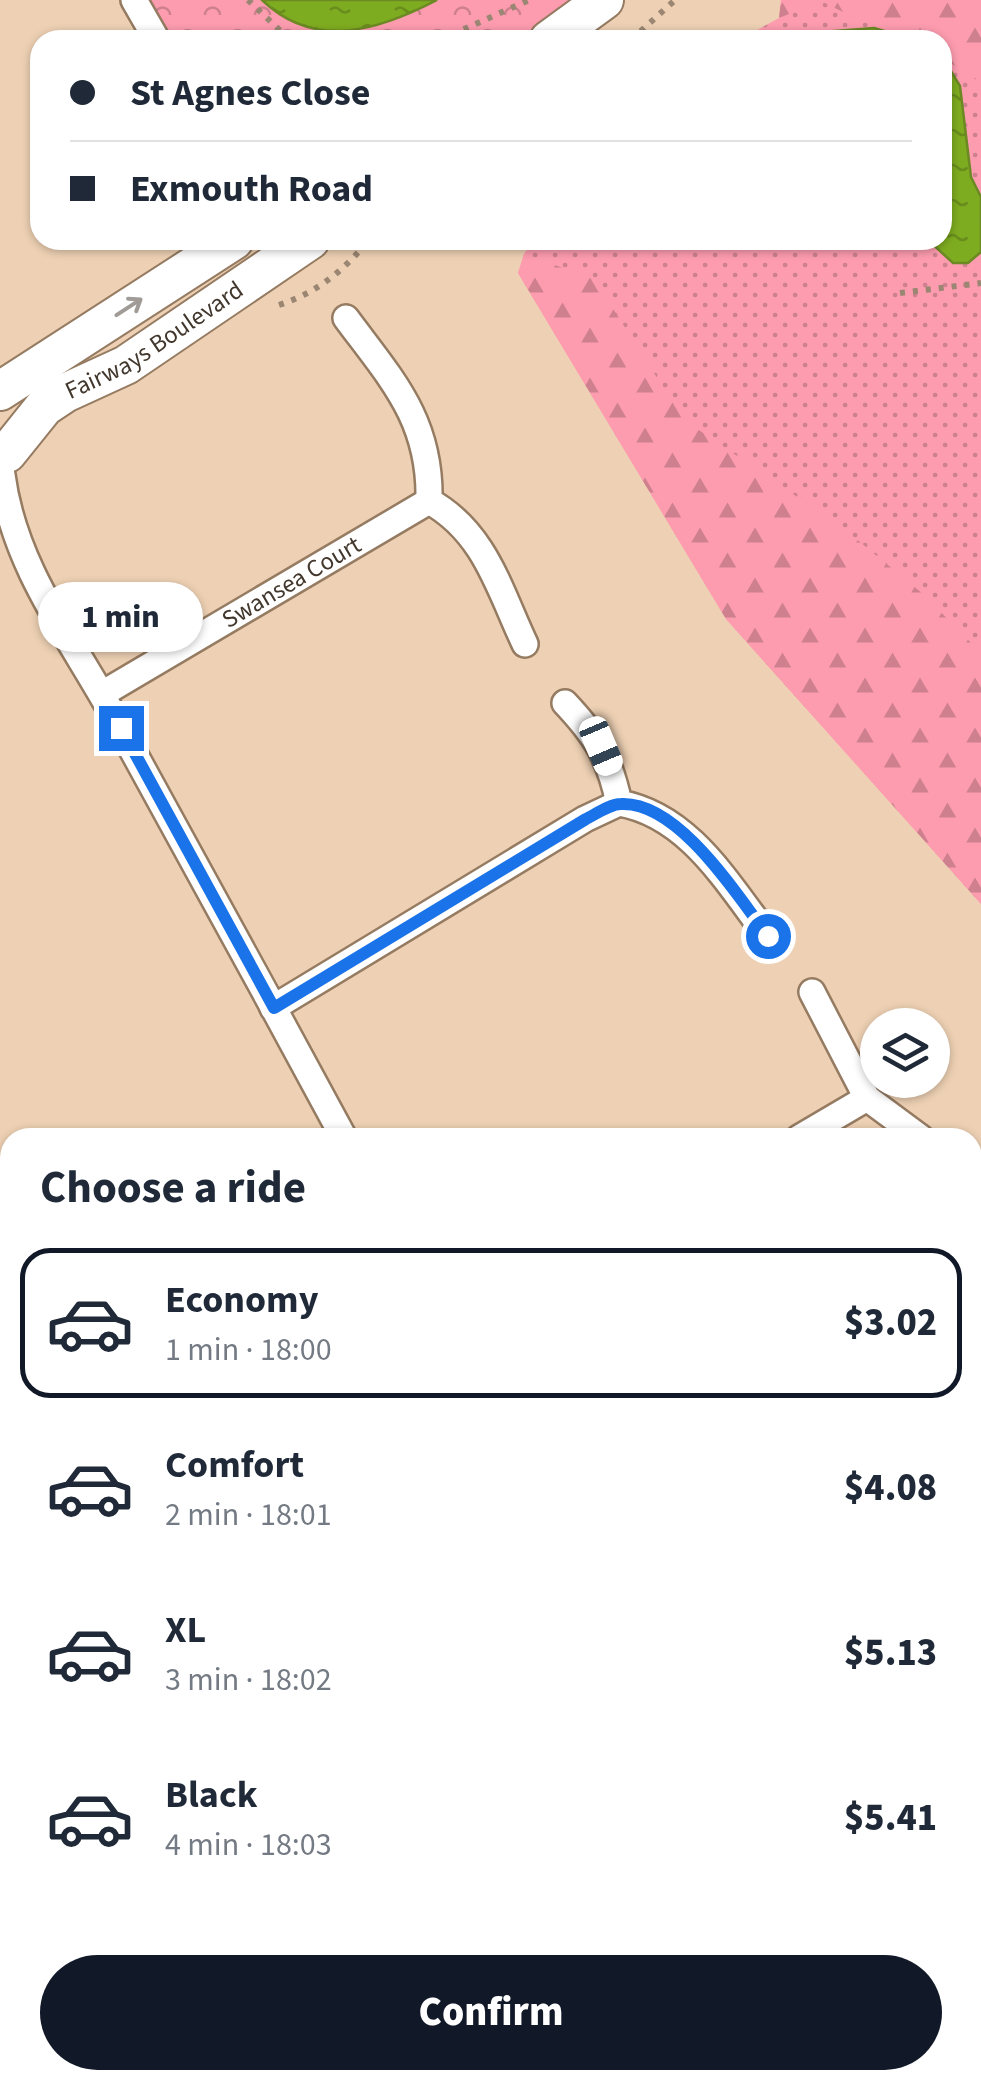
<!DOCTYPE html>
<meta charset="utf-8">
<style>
:root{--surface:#fff;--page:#f2f2f3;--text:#1f2937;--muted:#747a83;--line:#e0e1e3;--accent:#111827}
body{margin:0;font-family:"Source Sans 3",sans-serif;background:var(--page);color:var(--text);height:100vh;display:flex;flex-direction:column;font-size:38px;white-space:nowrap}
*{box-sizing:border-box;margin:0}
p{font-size:32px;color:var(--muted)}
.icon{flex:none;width:55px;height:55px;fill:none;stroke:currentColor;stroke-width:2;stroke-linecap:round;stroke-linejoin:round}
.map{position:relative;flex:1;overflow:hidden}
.sheet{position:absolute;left:0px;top:1128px;width:982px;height:962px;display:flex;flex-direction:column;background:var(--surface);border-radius:30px 30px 0 0;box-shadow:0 2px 8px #0004}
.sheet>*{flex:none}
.guide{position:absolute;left:30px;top:30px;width:922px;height:220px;border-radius:30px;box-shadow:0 2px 8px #0004;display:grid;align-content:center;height:220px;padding:0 40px;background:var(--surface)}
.tools{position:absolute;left:860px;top:1008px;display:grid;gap:20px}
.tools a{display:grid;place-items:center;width:90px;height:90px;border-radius:50%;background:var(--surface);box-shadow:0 2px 8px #0004;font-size:50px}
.end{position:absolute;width:45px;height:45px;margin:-22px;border:12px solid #1a73e8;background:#fff;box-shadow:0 0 0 5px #fff}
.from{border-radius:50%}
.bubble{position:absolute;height:70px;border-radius:35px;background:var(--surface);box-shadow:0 2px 8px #0004;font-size:32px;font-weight:800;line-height:70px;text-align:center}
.car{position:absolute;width:30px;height:60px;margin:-30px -15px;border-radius:12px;box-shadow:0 0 8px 2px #0007;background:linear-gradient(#fff 24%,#345 0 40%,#fff 0 76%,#345 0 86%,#fff 0)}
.guide b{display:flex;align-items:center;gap:35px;height:95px;font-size:38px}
.guide b+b{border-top:2px solid var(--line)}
.guide i{width:25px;height:25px;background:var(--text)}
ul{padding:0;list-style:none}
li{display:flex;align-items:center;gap:30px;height:150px;margin:0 20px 15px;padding:0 20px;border:5px solid transparent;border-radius:30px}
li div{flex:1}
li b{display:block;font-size:38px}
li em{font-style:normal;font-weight:800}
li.current{border-color:var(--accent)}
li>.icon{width:90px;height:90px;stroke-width:1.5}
h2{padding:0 40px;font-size:45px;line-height:120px}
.cta{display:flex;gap:20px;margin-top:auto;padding:20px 40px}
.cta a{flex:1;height:115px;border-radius:60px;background:var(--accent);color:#fff;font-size:40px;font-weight:800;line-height:115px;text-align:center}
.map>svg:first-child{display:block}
.grass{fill:url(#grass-dots)}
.forest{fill:url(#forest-firs)}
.park{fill:url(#park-crowns)}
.garden{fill:#fd9caf}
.water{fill:url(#water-ripples);stroke:#6c8924;stroke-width:2.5}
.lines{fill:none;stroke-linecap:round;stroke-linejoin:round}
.street-casing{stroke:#957b61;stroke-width:30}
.secondary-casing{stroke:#957b61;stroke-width:42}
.path{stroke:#9a8672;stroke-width:6;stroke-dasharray:5 8;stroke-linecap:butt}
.street{stroke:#fff;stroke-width:25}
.secondary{stroke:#fff;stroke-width:38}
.oneway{stroke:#a09b96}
.route{stroke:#1a73e8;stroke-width:12}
.labels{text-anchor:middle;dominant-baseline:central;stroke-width:10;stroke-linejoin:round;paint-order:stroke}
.street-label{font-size:25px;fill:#42372c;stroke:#eed1b4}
</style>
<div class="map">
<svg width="981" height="2089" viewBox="0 0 981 2089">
<defs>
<pattern id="grass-dots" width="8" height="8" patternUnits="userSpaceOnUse" patternTransform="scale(2.5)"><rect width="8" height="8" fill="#fd9caf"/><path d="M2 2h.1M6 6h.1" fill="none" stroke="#ce808f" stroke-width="1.8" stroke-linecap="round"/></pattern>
<pattern id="forest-firs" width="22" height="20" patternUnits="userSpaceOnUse" patternTransform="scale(2.5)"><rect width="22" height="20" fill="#fd9caf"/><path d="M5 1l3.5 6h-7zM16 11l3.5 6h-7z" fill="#ce808f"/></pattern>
<pattern id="park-crowns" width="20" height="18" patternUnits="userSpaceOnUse" patternTransform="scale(2.5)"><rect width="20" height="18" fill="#fd9caf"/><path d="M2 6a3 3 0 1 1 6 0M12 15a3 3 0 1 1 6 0" fill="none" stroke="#ce808f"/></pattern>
<pattern id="water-ripples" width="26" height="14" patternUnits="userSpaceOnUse" patternTransform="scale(2.5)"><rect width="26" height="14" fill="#7eac20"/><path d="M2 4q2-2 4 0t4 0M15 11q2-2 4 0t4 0" fill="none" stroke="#698d1c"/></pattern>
</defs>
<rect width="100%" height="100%" fill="#eed1b4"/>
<path class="grass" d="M781 0H981V904L726 619 518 273 524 254 533 240H942V40H739L779 18Z"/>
<path class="forest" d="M781 0H981V83L943 58 942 40C898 40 861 21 821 1L779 18Z
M524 254 594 279 684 420 843 528 923 594 981 653V904L726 619 518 273Z"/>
<path class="park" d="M150 0H570L522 40H173Z
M223 2080H658L652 2089H229Z"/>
<path class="garden" d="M567 2080H631L633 2089H572Z"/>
<path class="water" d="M262 0H437C380 30 315 51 262 0Z
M874 28 915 40H804L822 32Z
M943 58 960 86 971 177 981 197V252L968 263H953L928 240H942Z"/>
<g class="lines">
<defs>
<g id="street">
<path d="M134 0 157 40"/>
<path d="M346 318C392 380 431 420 429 501 485 532 499 589 525 644"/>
<path d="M2 475C14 568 73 641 117 722 193 860 269 999 344 1138"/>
<path id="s1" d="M102 694 429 501"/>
<path d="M565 703C597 737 609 757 619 803 689 815 727 883 768 936"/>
<path d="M812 992 867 1098 921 1138"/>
<path d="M273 1008 585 819 619 803"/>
<path d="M799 1138 867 1098"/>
<path d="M972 1197 981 1208"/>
<path d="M0 1296 10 1310"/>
<path d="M972 1483 981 1477"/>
<path d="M972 1940 981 1934"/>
<path d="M0 2035 10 2049"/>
<path d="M925 2080 931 2089"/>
<path d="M45 2089 58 2080"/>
</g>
<g id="secondary">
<path d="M549 40 604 0"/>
<path d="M0 391 234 240"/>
<path id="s2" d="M7 453 44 407 65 393 126 365 310 240"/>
</g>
</defs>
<use href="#street" class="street-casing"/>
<use href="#secondary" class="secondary-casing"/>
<path class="path" d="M248 0 290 40
M440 40 529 0
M631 40 675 0
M900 293 981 283
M279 305C318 292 342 272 369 240
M532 2080 536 2089"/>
<use href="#street" class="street"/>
<use href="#secondary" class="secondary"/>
</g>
<defs><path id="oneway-shaft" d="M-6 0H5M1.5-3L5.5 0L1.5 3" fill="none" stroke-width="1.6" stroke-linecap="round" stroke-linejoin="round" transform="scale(2.5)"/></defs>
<use class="oneway" href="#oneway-shaft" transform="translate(129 307) rotate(-33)"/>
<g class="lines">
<path class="route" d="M121 728 274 1008 586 819C596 814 610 804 621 804 678 801 737 895 768 936"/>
</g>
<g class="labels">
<g class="street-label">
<text stroke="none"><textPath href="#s2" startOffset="188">Fairways Boulevard</textPath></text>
<text stroke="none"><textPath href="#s1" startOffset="220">Swansea Court</textPath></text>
</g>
</g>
</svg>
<div class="tools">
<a><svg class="icon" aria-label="layers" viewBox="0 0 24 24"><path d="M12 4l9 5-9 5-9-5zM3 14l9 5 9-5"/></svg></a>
</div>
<i class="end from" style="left:768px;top:936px"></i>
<i class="end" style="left:121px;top:728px"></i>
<div class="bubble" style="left:38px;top:582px;width:165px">1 min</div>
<i class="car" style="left:601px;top:746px;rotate:157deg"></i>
<div class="guide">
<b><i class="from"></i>St Agnes Close</b>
<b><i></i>Exmouth Road</b>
</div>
<section class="sheet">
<h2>Choose a ride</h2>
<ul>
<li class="current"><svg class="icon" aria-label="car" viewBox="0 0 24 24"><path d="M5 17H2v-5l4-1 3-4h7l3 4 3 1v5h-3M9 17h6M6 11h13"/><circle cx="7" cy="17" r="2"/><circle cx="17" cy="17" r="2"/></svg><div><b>Economy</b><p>1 min · 18:00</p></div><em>$3.02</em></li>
<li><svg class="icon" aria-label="car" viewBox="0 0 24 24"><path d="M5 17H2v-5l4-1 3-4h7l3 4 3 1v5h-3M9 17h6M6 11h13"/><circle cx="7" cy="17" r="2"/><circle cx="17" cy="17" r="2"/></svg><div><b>Comfort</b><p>2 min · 18:01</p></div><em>$4.08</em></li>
<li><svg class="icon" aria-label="car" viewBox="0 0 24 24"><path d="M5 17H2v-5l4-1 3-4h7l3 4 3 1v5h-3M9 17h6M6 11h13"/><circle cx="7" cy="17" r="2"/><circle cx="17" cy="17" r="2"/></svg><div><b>XL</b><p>3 min · 18:02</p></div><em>$5.13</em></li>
<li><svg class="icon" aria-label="car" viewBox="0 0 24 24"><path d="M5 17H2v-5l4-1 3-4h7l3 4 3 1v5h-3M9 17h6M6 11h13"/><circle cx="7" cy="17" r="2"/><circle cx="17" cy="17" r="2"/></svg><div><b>Black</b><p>4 min · 18:03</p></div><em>$5.41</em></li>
</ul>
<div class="cta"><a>Confirm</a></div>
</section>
</div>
